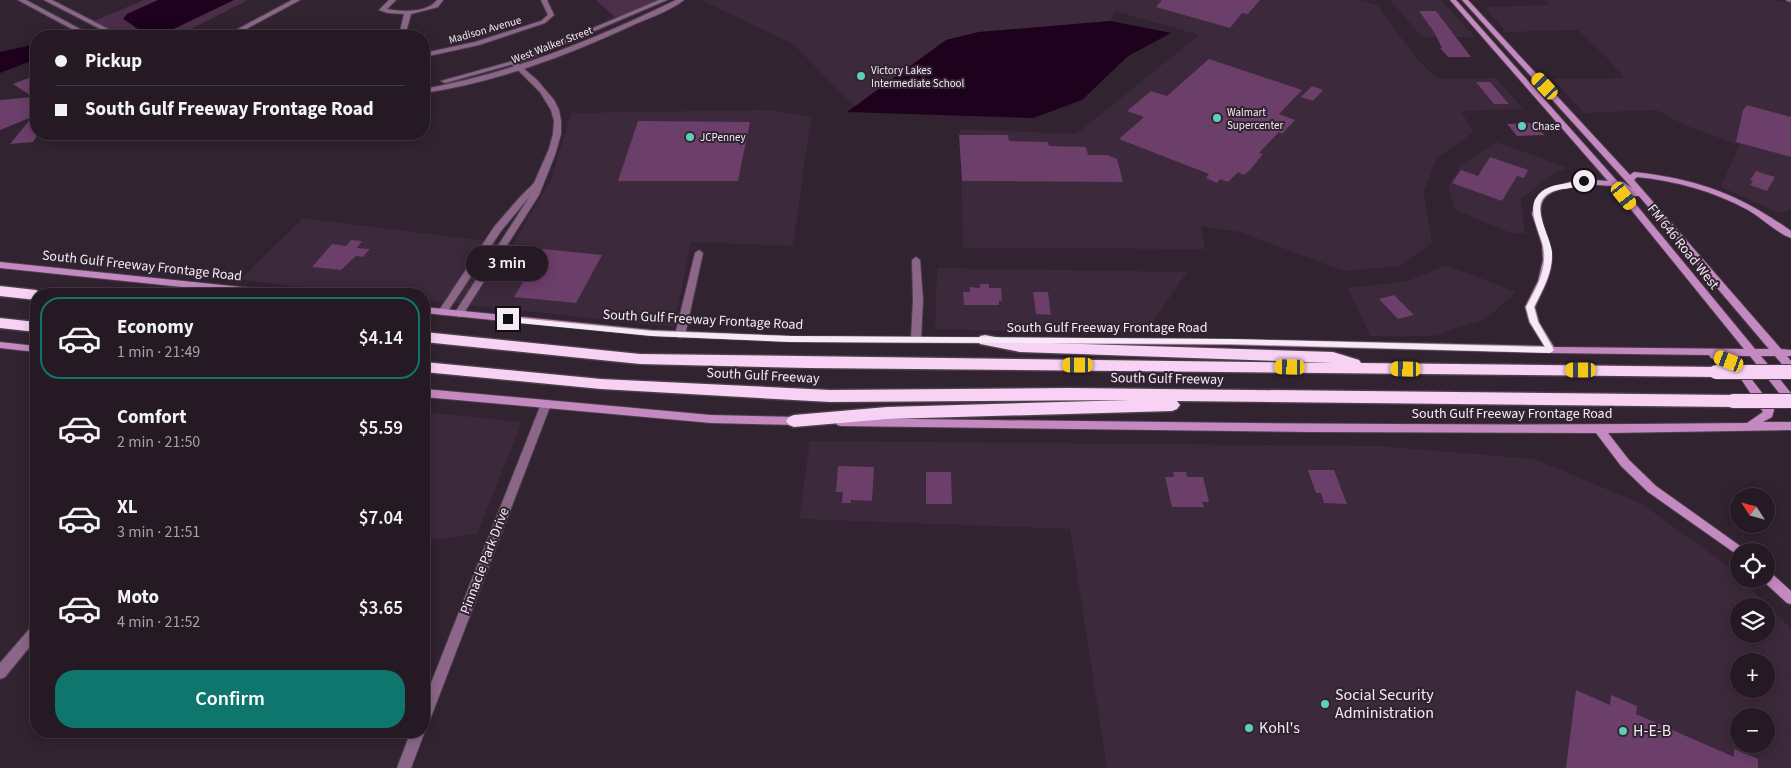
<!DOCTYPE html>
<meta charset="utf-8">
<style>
:root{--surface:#251a24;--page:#312731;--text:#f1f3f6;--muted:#a3a1a6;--line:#423841;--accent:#0f766e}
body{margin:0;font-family:"Source Sans 3",sans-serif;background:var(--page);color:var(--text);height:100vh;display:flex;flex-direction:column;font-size:19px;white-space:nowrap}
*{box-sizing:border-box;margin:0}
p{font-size:16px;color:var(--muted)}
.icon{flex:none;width:28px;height:28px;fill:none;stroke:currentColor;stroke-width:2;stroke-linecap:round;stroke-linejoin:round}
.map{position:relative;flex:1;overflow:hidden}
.details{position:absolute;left:30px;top:288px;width:400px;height:450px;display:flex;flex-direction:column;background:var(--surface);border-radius:20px;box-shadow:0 2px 12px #0003,0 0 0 1px var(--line)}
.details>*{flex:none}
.top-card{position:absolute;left:30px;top:30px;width:400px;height:110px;border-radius:20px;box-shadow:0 2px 12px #0003,0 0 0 1px var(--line);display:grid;align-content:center;height:110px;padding:0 25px;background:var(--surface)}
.needle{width:32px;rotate:306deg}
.controls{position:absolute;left:1730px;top:488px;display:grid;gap:10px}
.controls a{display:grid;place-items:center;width:45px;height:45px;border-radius:50%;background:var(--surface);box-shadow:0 2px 12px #0003,0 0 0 1px var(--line);font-size:25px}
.end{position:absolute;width:22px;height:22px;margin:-11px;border:6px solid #f5ebf4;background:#111;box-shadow:0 0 0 2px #111}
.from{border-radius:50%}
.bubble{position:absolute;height:35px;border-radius:18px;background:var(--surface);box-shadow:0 2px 12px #0003,0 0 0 1px var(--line);font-size:16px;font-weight:600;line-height:35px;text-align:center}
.car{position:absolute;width:15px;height:30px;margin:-15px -8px;border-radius:6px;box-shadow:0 0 4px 1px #0007;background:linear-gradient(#f5c518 24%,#345 0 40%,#f5c518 0 76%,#345 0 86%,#f5c518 0)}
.top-card b{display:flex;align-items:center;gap:18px;height:48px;font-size:19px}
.top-card b+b{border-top:1px solid var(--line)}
.top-card i{width:12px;height:12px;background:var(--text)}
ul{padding:9px 0 0;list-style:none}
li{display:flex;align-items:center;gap:15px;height:82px;margin:0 10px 8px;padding:0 15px;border:2px solid transparent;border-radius:20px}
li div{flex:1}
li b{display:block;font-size:19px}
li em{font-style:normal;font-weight:600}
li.current{border-color:var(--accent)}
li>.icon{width:45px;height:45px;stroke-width:1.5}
.action{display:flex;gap:10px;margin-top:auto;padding:10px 25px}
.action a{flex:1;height:58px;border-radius:20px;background:var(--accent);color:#fff;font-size:20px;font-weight:600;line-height:58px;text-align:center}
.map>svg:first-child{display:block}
.built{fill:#3c293b;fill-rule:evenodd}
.green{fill:#4c2e4b}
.water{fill:#1d011d}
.building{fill:#6c3e6a}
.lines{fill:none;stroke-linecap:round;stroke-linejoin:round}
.minor-casing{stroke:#4c3f4b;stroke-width:2}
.tertiary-casing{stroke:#4c3f4b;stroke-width:2}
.secondary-casing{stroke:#4c3f4b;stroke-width:2}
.motorway-casing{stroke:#4c3f4b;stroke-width:3}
.minor{fill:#8b6689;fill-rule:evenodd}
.tertiary{fill:#8b6689;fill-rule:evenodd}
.secondary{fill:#c389c0;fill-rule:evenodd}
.motorway{fill:#f7d2f4;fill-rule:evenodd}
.motorway-bridge-casing{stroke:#4c3f4b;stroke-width:16;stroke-linecap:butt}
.motorway-bridge{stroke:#f7d2f4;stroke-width:14}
.route{fill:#f5ebf4}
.poi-dot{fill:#5eceb8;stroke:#312330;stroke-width:2}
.labels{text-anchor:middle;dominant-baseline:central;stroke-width:4;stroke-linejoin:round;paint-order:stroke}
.far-street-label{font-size:11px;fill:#f5ebf4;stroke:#312330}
.far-poi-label{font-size:11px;fill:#f5ebf4;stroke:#312330;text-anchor:start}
.street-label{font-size:14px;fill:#f5ebf4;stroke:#312330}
.near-poi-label{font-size:16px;fill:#f5ebf4;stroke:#312330;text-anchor:start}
</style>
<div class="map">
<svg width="1791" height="768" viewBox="0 0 1791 768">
<rect width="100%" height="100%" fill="#312330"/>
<path class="built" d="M701 0H1358L1377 5 1417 59 1438 79 1496 78 1523 109 1461 111 1474 132 1436 159 1424 193 1432 243 1399 266 1344 271 1239 232 1201 226 1205 249 963 248 960 129 1076 134 1199 35 1115 11 1110 21 979 32 946 40 855 107 793 44Z
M1390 0H1441L1475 37H1422Z
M1545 0H1776L1791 3V210L1780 213 1721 187 1739 145 1687 126 1656 110 1584 113 1553 79 1624 78 1606 57 1578 30 1506 32 1485 7 1549 5Z
M772 110 811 117 793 246 691 242 674 327 424 300V294H368L240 280 303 218 513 244 551 180 571 113Z
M1496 142 1569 168 1556 172 1521 199 1525 233 1513 234 1455 210 1448 186 1461 165Z
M1446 265 1517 292 1484 320 1431 336H1370L1348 288 1408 281Z
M937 268 1187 272 1145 334 935 329Z
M424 412 522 422 477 534 424 541Z
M810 441 1380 446 1535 459 1642 504 1732 569 1739 579H1741L1791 628V768H1107L1070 529 799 519ZM1739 606H1766V634H1739ZM1739 661H1766V689H1739ZM1739 716H1766V744H1739Z"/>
<path class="green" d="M144 0H248L177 36H125L94 21Z
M596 0H661L617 19Z"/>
<path class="water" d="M158 0H234L159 36C142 37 135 25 123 19L127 14Z
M1110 21 1171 33 1128 56 1082 100 1033 118 847 112 946 40 979 32Z
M36 44V59L0 73V52Z"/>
<path class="building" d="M1162 0H1260L1248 14 1242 13 1230 28 1156 7Z
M1419 11H1436L1471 57H1448L1440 48H1442L1434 32Z
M1209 59 1302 90 1279 114 1295 120 1282 134 1279 132 1259 153 1263 154 1251 169 1244 175 1238 172 1228 182 1220 179 1217 183 1206 178 1209 174 1119 139 1144 117 1127 111 1151 91 1167 96Z
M36 75V138L33 142 10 144 32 117 0 130V100L33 97 13 84Z
M1476 82H1490L1509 104H1494Z
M1312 86 1323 90 1313 101 1301 97Z
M1747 105 1791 117V157L1736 142 1743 110Z
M638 121 750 122 738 181H618Z
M1530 123 1545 135 1517 136 1507 124Z
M959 135H1008L1009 141 1048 142 1049 146 1086 147 1088 155H1107L1117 159 1123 182 962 181Z
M1490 157 1528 170 1524 178 1517 176 1502 201 1452 183 1461 170 1478 176Z
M1756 171 1775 177 1767 191 1750 185 1753 181 1750 180Z
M351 240 362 241 357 248 370 249 363 257 356 256 341 270 312 267 332 244 346 246Z
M543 249 602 255 576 303 514 297Z
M980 284H989V288H1001L1002 301H999V305H964L963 292H970V287L980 288Z
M1033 292H1048L1051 315 1036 314Z
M1394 295 1414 315 1398 319 1379 299Z
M838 466 874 467 872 501 851 500V503H842L843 492H836Z
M1308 470H1334L1347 504 1324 503 1321 493H1316Z
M926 472H951L952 504H926Z
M1173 472H1186L1187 477H1203L1209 502H1202L1204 507H1172L1165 477H1174Z
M1576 690 1610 705 1611 695 1637 706 1636 714 1734 757V749L1758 759V768H1566Z"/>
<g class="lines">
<defs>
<path id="minor" d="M292 0H300L233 36H225Z
M389 0H396L387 9C401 12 428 13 437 0H443L438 7 411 14 405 36H399L404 14 388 13 379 10Z
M541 0H547L554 15 545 23 479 45 424 57V53L475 42 541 21 548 15Z
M512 62H516L537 80 554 100 559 110 561 121V134L555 155 539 195 462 316 459 317 454 314 530 196 501 231 446 314 443 315 438 312 494 227 520 197 534 183 549 149 553 134 554 121 551 110 540 92 512 64Z
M699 250 703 253 685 335 680 338 675 335 695 253Z
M916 257 920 260 923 300 921 340 916 343 911 340 913 300 912 260Z
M546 400 550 401 551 404 431 717 429 721 424 723V701L541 404 542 401Z
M424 729 425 731 411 768H397L411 731H424Z"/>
<path id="tertiary" d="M18 0H26L93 36H85Z
M44 0H52L122 36H114Z
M659 0H667L524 61 445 83 441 81 520 59Z
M676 0H684C670 11 649 18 633 25 566 56 497 82 424 93V89C515 72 593 40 676 0Z
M1786 0H1791V2L1787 1Z
M36 625V639L5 677 0 679V663L32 626Z"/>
<path id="secondary" d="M1450 0H1456L1617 181 1623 182 1632 188 1462 0H1468L1630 175 1634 172C1697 179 1739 194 1791 231V238C1777 233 1762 218 1748 210 1713 191 1677 181 1637 177L1634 180 1781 349 1791 350V356H1787L1791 361V372L1788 371 1775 356H1761L1791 393V404L1787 403 1750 356H1722L1739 363 1773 407 1774 410 1772 417 1763 422H1791V430L1608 433 1629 460 1656 486 1743 548 1745 551H1739V556L1648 492 1621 466 1596 433 1311 432 841 426 837 425 836 422 837 419 841 418C1143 422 1445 427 1747 423L1763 412 1733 367 1711 358 1709 355 1551 353 1231 345 791 342 652 336 424 313V307L652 330 791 336 1231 339 1544 346 1529 322 1525 307 1538 281 1543 260 1542 245 1532 214 1535 200 1546 189 1580 179 1608 181ZM1584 184 1612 186 1744 349 1554 347 1539 322 1535 307C1542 292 1551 277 1552 260 1554 241 1529 209 1548 195 1558 187 1573 189 1584 184ZM1624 190 1634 196H1639L1769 349H1755Z
M0 262 281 291 285 294H249L0 268Z
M0 342 36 346V352L0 348Z
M424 389 711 415 799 417 803 418 804 421 803 424 799 425 711 423 424 397Z
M1766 571 1770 572 1791 591V604L1787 603 1762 580 1766 579Z"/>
<path id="motorway" d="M0 286 36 290 42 294H36V300L0 296Z
M0 318 36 322V332L0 328Z
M424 332 640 354 1334 363 1020 352 980 344 978 340 980 336 985 335 1020 342 1333 352 1359 360 1361 363 1716 367 1721 368 1723 372 1721 376 1716 377 809 368 640 364 424 342Z
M424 362 601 379 830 390 1069 388 1733 395 1738 397 1741 401 1738 405 1733 407 1177 401 1180 405 1177 409 1172 411 887 419 794 427 789 425 786 421 789 417 794 415 887 407 1131 400 830 402 601 389 424 372Z"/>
</defs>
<use href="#minor" class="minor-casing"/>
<use href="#tertiary" class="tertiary-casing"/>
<use href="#secondary" class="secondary-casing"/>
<use href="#motorway" class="motorway-casing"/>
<use href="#minor" class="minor"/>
<use href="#tertiary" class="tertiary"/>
<use href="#secondary" class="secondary"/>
<use href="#motorway" class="motorway"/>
<defs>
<path id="motorway-bridge" d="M1716 372H1791
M1733 401H1791"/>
</defs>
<use href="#motorway-bridge" class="motorway-bridge-casing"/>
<use href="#motorway-bridge" class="motorway-bridge"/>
</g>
<path class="route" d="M1584 179 1587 181C1576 192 1556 185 1544 197 1532 209 1551 238 1552 252 1553 273 1542 290 1534 307L1538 322 1554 350 1550 353 1231 344 791 342 652 336 508 322 504 319 508 317 652 331 791 336 1231 339 1545 347 1530 322 1526 307C1535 290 1546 273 1544 252 1543 235 1523 209 1540 193 1552 182 1569 185 1584 179Z"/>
<g class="poi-dot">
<circle cx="861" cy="76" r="5"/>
<circle cx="1217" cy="118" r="5"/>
<circle cx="1522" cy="126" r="5"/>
<circle cx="690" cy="137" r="5"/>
<circle cx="1325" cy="704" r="5"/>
<circle cx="1249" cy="728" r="5"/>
<circle cx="1623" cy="731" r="5"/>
</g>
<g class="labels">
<g class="far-street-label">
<text transform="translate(485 30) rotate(-16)">Madison Avenue</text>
<text transform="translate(552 45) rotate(-21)">West Walker Street</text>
</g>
<g class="far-poi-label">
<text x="871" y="70">Victory Lakes<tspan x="871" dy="13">Intermediate School</tspan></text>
<text x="1227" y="112">Walmart<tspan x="1227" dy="13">Supercenter</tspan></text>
<text x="1532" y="126">Chase</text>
<text x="700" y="137">JCPenney</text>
</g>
<g class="street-label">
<text transform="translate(1683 247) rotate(51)">FM 646 Road West</text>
<text transform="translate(142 266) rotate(6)">South Gulf Freeway Frontage Road</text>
<text transform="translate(703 320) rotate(3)">South Gulf Freeway Frontage Road</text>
<text x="1107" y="328">South Gulf Freeway Frontage Road</text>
<text transform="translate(763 376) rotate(3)">South Gulf Freeway</text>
<text transform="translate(1167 379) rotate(1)">South Gulf Freeway</text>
<text x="1512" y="414">South Gulf Freeway Frontage Road</text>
<text transform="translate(485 561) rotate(-69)">Pinnacle Park Drive</text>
</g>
<g class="near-poi-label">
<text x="1335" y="695">Social Security<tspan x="1335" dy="18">Administration</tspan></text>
<text x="1259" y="728">Kohl's</text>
<text x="1633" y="731">H-E-B</text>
</g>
</g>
</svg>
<div class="controls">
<a><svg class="needle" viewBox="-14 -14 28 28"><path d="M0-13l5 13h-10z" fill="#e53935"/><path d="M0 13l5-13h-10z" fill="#a3a1a6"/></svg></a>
<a><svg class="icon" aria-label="locate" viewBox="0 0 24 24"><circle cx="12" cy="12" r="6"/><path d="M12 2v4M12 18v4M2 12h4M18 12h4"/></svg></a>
<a><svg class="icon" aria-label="layers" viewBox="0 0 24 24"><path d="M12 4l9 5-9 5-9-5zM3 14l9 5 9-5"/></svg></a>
<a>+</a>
<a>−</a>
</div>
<i class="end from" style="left:1584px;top:181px"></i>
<i class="end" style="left:508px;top:319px"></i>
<div class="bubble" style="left:466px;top:246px;width:82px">3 min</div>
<i class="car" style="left:1545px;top:86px;rotate:317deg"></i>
<i class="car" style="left:1624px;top:196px;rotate:141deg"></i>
<i class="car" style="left:1729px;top:361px;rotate:291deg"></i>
<i class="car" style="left:1078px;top:365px;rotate:270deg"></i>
<i class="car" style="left:1290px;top:367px;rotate:271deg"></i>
<i class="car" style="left:1406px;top:369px;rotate:271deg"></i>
<i class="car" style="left:1581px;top:370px;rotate:270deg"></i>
<div class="top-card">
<b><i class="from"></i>Pickup</b>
<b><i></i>South Gulf Freeway Frontage Road</b>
</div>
<section class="details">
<ul>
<li class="current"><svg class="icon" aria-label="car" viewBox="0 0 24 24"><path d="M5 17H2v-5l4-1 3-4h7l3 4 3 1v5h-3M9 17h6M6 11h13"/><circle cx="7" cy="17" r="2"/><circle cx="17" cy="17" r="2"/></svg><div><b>Economy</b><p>1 min · 21:49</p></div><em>$4.14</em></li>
<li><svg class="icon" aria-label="car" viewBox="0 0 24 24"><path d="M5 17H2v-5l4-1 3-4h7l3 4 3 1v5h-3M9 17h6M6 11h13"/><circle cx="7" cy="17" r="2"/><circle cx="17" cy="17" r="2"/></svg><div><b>Comfort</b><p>2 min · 21:50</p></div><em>$5.59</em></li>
<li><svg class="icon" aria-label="car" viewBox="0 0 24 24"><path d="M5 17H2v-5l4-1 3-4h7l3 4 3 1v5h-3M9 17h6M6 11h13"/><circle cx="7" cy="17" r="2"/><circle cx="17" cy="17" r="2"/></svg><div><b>XL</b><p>3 min · 21:51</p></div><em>$7.04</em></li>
<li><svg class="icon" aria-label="car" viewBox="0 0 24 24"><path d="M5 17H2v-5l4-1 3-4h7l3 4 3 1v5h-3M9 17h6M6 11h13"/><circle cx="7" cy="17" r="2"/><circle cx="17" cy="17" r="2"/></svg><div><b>Moto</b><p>4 min · 21:52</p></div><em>$3.65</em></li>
</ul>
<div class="action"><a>Confirm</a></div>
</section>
</div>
